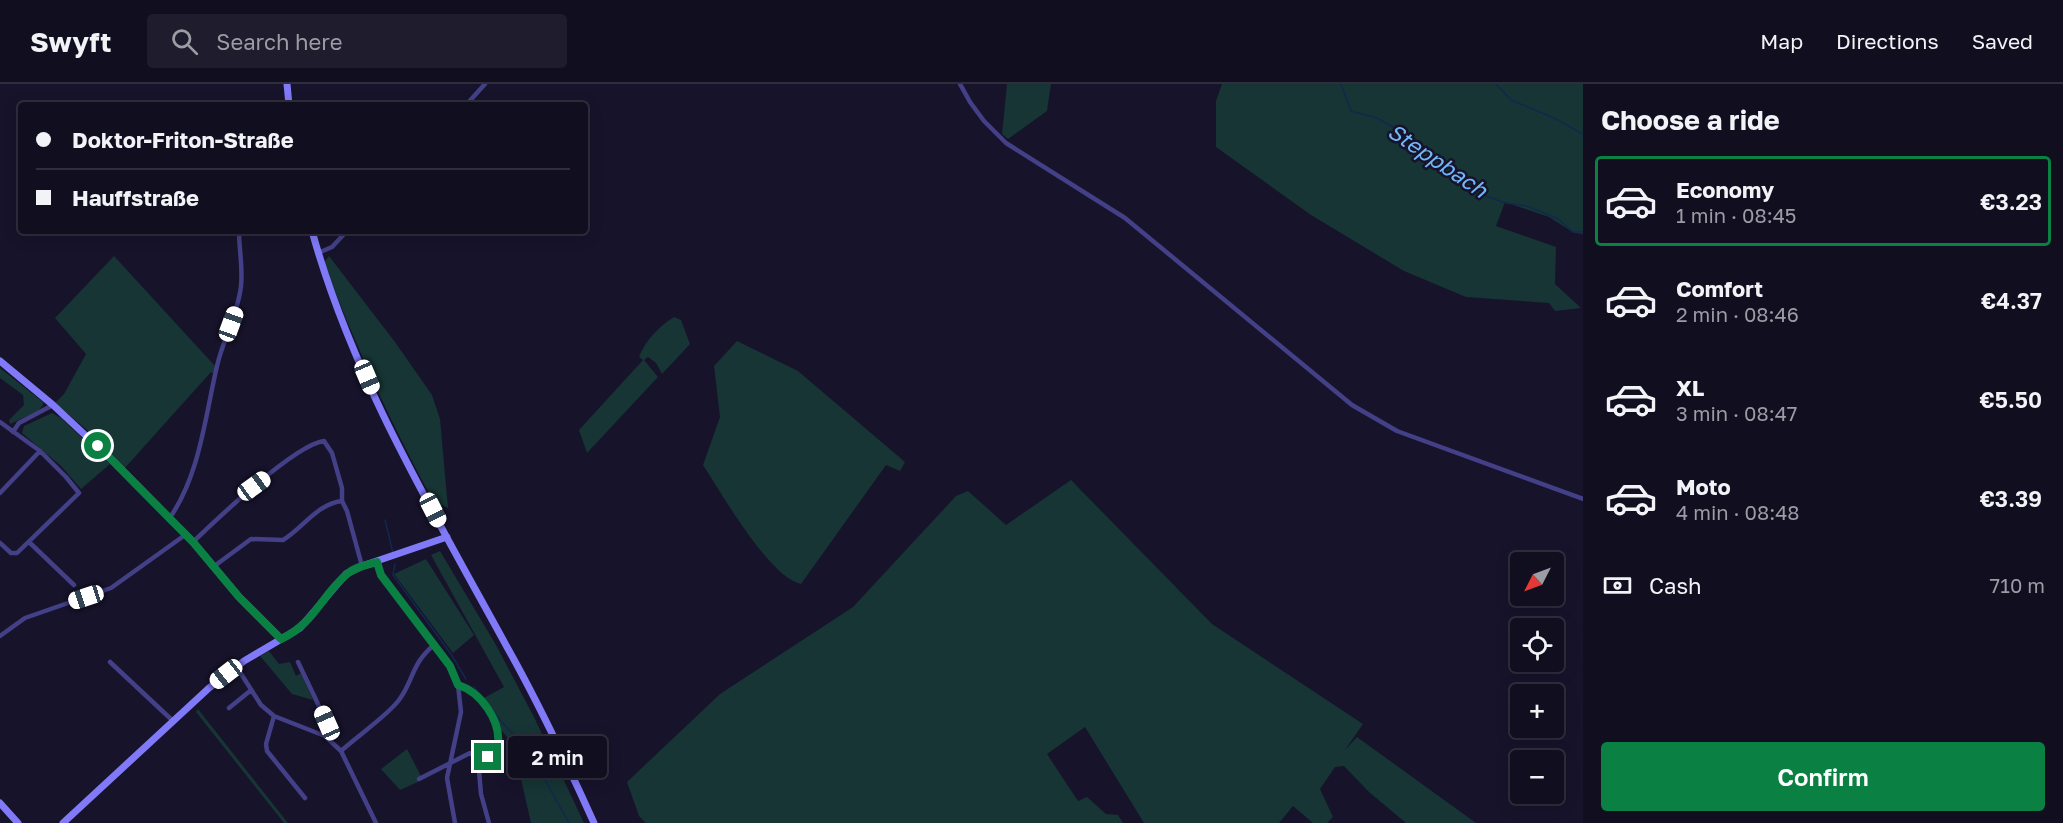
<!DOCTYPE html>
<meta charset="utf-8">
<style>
:root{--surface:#110e20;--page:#1e1c2d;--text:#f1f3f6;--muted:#9c9ca5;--line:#302e3e;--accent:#0b8043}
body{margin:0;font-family:"Golos Text",sans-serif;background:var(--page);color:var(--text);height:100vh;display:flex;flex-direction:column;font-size:22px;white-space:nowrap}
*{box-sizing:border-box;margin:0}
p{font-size:20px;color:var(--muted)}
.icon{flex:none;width:33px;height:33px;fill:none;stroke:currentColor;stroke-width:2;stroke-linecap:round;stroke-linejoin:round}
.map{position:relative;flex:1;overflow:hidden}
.panel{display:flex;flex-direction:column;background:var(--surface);width:480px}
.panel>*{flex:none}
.guide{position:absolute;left:18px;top:18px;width:570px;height:132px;border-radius:6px;box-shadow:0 3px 15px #0003,0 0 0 2px var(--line);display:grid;align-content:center;height:132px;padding:0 18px;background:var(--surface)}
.needle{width:39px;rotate:228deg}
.buttons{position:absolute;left:1510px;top:468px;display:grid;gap:12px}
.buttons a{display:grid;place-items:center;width:54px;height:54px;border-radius:6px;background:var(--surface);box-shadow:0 3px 15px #0003,0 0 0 2px var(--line);font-size:30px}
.end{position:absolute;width:27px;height:27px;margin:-14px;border:8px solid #0b8043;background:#fff;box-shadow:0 0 0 3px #fff}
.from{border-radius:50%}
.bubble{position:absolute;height:42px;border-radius:6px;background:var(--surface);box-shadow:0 3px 15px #0003,0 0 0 2px var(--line);font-size:20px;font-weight:600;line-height:42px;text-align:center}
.car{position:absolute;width:18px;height:36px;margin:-18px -9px;border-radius:8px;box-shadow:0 0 4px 2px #0007;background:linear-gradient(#fff 24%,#345 0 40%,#fff 0 76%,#345 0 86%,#fff 0)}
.guide b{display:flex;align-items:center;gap:21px;height:57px;font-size:22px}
.guide b+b{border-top:2px solid var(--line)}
.guide i{width:15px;height:15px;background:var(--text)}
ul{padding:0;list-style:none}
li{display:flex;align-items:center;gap:18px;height:90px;margin:0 12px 9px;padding:0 6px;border:3px solid transparent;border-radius:6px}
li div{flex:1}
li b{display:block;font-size:22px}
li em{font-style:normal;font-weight:600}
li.active{border-color:var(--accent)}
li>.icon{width:54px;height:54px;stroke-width:1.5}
h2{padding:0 18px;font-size:27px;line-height:72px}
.pay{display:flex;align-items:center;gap:15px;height:66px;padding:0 18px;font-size:22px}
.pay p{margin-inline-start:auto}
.button{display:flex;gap:12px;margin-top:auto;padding:12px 18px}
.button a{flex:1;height:69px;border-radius:6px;background:var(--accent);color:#fff;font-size:24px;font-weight:600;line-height:69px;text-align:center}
header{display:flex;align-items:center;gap:36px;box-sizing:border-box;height:84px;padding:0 30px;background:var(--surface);border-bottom:2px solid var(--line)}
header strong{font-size:28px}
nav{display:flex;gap:33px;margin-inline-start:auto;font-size:21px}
.search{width:420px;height:54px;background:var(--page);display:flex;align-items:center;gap:15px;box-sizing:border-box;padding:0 21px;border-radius:6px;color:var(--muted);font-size:22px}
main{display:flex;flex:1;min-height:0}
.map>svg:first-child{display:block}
.green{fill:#163534}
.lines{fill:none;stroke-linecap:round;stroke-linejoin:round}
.stream{stroke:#12284f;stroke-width:1.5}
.street{stroke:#444087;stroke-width:4.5}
.secondary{stroke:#807af9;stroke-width:7}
.route{stroke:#0b8043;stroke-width:8}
.labels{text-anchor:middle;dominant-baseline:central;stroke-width:5;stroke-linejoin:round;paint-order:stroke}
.water-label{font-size:22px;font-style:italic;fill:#71b7f8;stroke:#17132b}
</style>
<header>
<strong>Swyft</strong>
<div class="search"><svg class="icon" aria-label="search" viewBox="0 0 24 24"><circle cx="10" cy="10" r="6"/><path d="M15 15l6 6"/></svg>Search here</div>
<nav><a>Map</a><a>Directions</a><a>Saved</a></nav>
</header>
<main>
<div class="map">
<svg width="1583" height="739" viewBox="0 0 1583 739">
<rect width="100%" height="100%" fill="#17132b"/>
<path class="green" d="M1007 0H1051L1047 27 1008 55 1002 50Z
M1222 0H1583V150L1574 149 1549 133 1505 118 1496 142 1556 163 1555 200 1581 224 1555 227 1549 219 1466 213 1404 187 1311 131 1216 63V17Z
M114 172 215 282 214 290 211 288 124 385 87 346 55 319 64 310 86 270 55 234Z
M329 172 395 258 432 311 440 335 448 424 442 421 436 422C393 344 357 265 325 182V177Z
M674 233 681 236 690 260 662 290 656 279 648 273 644 276 658 293 587 369 579 346 643 276 639 273C645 257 659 242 674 233Z
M737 257 798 287 905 378 900 387 886 381 801 500C769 493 722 410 703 381L720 333 714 282Z
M0 284 43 318V321L38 327 10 340 9 336 24 321 23 311 0 294Z
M52 329 61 334 110 380 81 405 61 382 22 349 24 342Z
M1071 396 1212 540 1363 640 1345 666 1357 653 1476 739H1406L1369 708 1344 682 1335 683 1320 705 1333 733 1327 739H1313L1293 722 1279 739H1144L1085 643 1047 670 1078 717 1087 713 1106 730 1118 731 1123 739H646L639 732 627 698 720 610 853 523 956 412 968 407 1006 441Z
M440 467 496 561 534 633 584 739H531L513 660 501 646 484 614 504 603 431 471Z
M426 475 474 551 453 569 394 490Z
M269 567 279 580 290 578 296 592 301 589 313 616 292 610 260 572Z
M198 625 288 739H284L196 628Z
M407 665 422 694 420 697 400 706 381 685Z"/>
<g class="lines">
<path class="stream" d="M1341 0 1351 27 1377 34 1396 45 1409 59 1440 74 1463 95 1486 112 1505 119 1527 122 1558 135 1573 148H1583
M1496 0 1511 16 1556 35 1583 50
M385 436 393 469
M395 480 393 491 451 570 466 595
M474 603 506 643 529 665
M536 680 569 739"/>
<path class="street" d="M960 0 970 18 984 37 1006 59 1125 134 1352 321 1397 347 1583 415
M466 21 485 0
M318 169 332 163 347 147
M0 338 40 367 66 393 79 409 17 469H11L0 459
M13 348 19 339 53 321
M0 409 40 367
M169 435C200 391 205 333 217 282 223 255 238 230 241 202 243 184 239 165 239 147
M29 458 74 501
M193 458C217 435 294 361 324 357L332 369 342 404V417L347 427 362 482
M377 478 381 491 450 582 458 601 461 628 447 694 455 739
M213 483 251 455 283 456C303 444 317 420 342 417
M0 552 25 534 111 504 185 451
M110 578 173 637
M298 578 327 639 325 652 341 667 376 739
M236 582 261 621 274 632 325 652
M229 624 250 607
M274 632 266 660 267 667 305 714
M341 667C356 653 387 632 399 616 414 596 411 580 434 561
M478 675 481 710 489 739
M419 695 470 669 478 675 492 670 499 661C500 637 481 608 458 601"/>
<path class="secondary" d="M287 0 289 21
M312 147C353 295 434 429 507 563 539 620 567 679 594 739
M0 277 53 321 113 377 193 458 239 513 281 555
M0 719 18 739
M63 739 209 604 244 577 300 544 346 490 362 482 447 453"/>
</g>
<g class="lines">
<path class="route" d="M98 362 193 458 239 513 281 555C314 540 321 512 347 490 355 483 366 481 377 478L381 491 450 582 458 601C481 608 501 637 498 661L488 673"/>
</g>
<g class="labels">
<g class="water-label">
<text transform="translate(1438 76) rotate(34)">Steppbach</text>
</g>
</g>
</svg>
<div class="buttons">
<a><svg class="needle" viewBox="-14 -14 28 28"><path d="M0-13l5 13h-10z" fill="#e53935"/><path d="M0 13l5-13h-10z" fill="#9c9ca5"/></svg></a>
<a><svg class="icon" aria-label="locate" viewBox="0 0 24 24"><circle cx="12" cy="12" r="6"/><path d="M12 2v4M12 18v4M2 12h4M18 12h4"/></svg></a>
<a>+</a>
<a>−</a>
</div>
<i class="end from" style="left:98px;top:362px"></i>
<i class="end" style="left:488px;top:673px"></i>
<div class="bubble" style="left:508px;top:652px;width:99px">2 min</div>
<i class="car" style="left:231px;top:240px;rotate:20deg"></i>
<i class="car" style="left:367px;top:293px;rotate:157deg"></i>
<i class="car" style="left:254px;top:402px;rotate:54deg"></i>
<i class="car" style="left:433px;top:426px;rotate:153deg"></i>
<i class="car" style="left:86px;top:513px;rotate:252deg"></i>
<i class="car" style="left:226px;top:590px;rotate:232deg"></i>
<i class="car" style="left:327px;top:639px;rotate:336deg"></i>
<div class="guide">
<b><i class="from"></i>Doktor-Friton-Straße</b>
<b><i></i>Hauffstraße</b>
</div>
</div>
<section class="panel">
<h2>Choose a ride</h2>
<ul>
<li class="active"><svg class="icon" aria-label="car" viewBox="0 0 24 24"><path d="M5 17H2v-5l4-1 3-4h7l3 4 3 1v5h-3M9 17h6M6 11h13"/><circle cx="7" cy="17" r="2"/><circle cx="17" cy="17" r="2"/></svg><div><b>Economy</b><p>1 min · 08:45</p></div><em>€3.23</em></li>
<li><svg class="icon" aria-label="car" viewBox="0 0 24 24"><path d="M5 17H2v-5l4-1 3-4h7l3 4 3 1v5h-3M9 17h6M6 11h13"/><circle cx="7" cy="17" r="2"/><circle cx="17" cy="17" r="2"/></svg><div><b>Comfort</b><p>2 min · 08:46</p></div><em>€4.37</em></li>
<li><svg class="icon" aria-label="car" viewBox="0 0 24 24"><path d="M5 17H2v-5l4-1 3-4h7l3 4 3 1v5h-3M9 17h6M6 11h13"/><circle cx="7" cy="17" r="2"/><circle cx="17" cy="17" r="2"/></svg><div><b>XL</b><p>3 min · 08:47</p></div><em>€5.50</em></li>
<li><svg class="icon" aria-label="car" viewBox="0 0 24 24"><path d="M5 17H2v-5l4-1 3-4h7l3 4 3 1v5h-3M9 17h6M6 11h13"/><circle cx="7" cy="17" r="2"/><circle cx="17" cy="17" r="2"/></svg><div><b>Moto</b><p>4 min · 08:48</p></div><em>€3.39</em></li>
</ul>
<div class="pay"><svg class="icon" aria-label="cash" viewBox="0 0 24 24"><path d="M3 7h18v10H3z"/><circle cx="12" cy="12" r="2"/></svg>Cash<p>710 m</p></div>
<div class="button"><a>Confirm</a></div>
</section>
</main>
